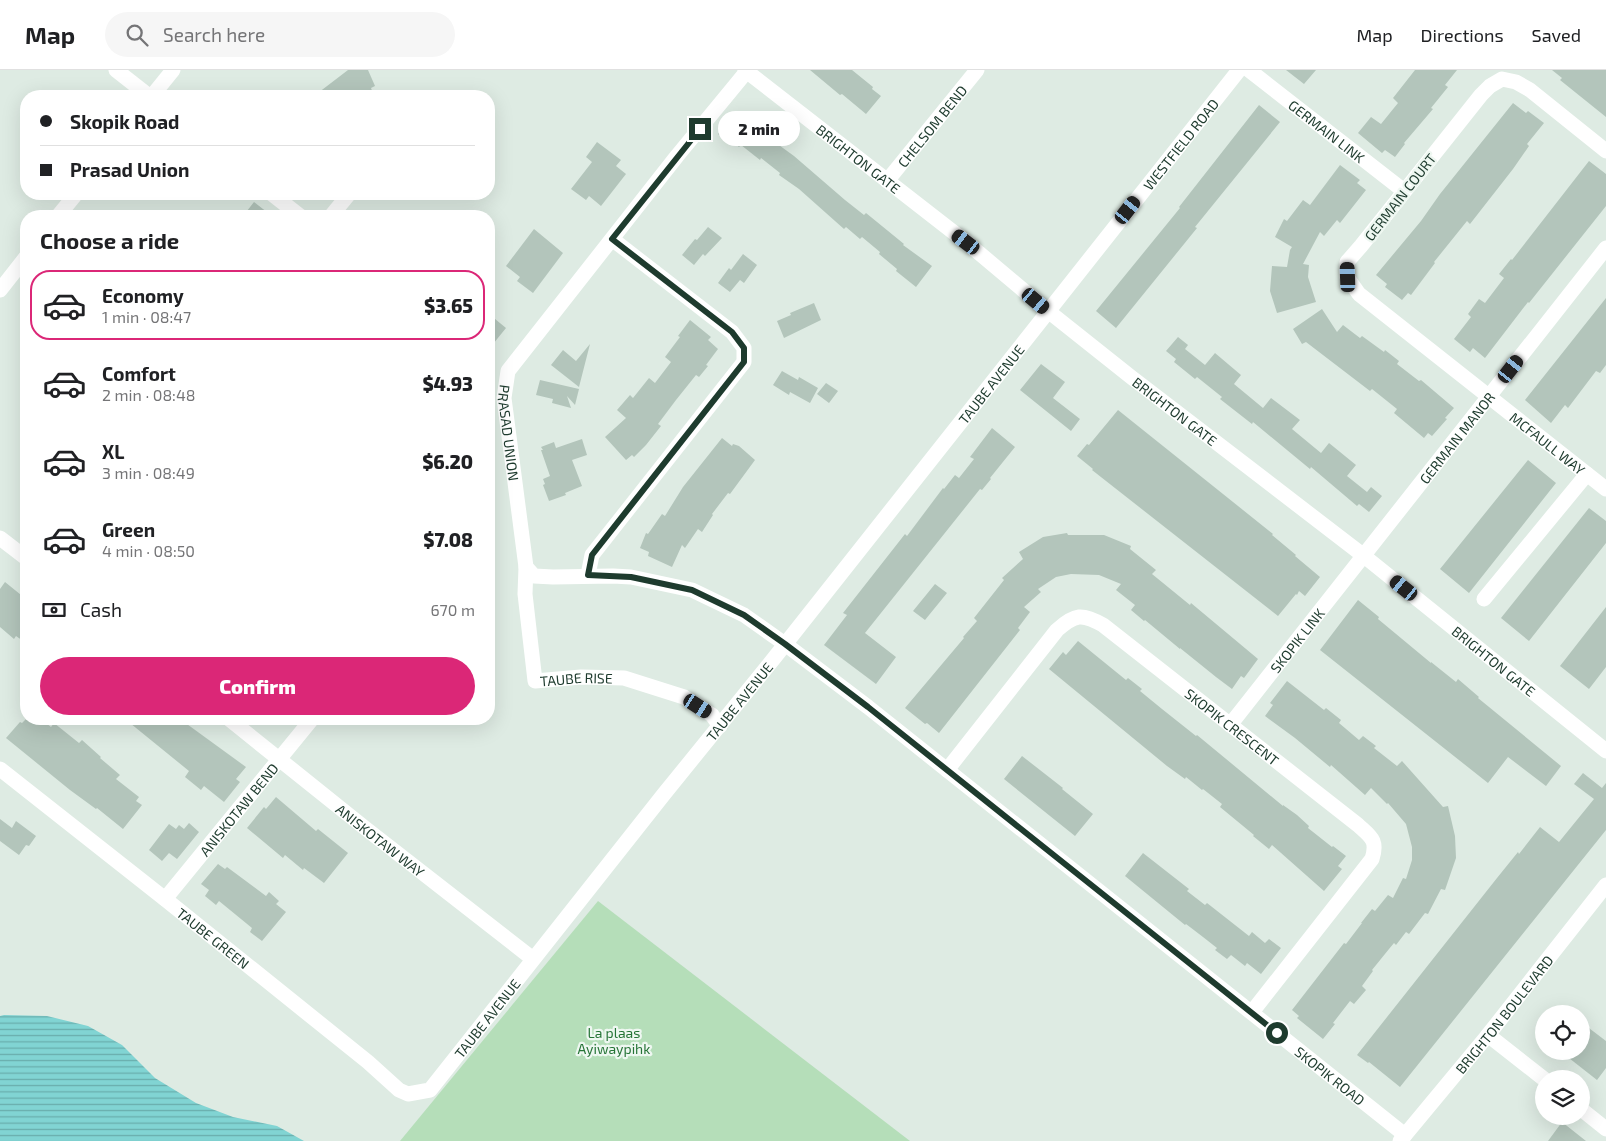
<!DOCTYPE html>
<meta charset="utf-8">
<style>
:root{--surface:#fff;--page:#f6f6f6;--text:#202124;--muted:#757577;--line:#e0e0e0;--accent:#db2777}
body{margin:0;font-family:"Exo 2",sans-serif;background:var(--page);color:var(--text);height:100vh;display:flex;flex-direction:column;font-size:19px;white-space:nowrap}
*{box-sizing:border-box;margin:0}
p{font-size:16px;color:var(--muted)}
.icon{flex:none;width:28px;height:28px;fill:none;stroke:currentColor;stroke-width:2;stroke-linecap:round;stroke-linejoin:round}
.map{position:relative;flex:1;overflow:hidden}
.panel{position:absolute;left:20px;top:140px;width:475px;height:515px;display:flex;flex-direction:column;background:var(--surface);border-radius:20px;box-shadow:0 5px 20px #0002}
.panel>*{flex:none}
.hud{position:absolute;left:20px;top:20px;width:475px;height:110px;border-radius:20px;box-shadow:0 5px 20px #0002;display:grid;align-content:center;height:110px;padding:0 20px;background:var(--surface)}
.controls{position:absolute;left:1535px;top:935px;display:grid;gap:10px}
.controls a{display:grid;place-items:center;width:55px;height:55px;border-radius:50%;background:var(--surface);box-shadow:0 5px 20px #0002;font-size:25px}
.end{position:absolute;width:22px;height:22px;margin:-11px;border:6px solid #1e3b2e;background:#fff;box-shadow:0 0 0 2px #fff}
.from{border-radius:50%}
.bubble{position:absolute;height:35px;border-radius:18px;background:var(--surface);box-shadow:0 5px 20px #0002;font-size:16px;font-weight:800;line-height:35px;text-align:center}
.car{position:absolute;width:15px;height:30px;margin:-15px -8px;border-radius:6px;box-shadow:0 0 4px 1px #0007;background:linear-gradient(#222 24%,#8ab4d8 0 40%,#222 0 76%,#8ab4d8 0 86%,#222 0)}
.hud b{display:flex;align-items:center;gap:18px;height:48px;font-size:19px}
.hud b+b{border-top:1px solid var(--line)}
.hud i{width:12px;height:12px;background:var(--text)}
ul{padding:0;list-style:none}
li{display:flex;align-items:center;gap:15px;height:70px;margin:0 10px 8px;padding:0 10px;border:2px solid transparent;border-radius:20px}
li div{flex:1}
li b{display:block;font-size:19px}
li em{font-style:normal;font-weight:800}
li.on{border-color:var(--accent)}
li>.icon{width:45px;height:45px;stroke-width:1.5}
h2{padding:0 20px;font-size:22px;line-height:60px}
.pay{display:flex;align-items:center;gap:12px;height:55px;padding:0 20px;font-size:19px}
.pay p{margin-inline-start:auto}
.action{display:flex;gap:10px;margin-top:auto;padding:10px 20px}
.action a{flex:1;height:58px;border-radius:30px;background:var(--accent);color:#fff;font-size:20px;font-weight:800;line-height:58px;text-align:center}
header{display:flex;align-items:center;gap:30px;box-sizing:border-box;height:70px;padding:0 25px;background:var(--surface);border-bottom:1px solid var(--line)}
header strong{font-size:24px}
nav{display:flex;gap:28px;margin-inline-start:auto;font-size:18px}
.search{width:350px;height:45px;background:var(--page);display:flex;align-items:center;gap:12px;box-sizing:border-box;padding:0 18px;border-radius:28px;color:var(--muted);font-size:19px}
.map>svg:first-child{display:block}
.park{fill:#b5deb9}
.water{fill:url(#water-rules)}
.building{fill:#b3c5bb}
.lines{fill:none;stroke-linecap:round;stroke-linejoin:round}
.minor{stroke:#fff;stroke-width:15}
.tertiary{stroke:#fff;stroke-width:15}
.route{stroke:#1e3b2e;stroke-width:6}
.labels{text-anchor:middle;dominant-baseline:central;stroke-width:4.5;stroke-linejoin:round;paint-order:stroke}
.street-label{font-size:14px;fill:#1e3b2e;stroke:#eef7f1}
.park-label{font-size:14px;fill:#267437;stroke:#eef7f1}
</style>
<header>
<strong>Map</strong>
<div class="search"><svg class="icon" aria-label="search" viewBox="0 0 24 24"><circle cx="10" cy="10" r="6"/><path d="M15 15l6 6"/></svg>Search here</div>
<nav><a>Map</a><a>Directions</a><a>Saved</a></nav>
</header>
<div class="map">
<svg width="1606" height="1071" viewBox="0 0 1606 1071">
<defs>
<pattern id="water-rules" width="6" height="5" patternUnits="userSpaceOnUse" patternTransform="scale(1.25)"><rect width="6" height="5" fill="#81d4d3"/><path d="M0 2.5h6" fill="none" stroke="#69adac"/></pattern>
</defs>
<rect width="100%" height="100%" fill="#deebe3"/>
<path class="park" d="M598 831 910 1071H400Z"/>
<path class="water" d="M4 945 47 946 88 956 122 975 155 1008 196 1033 233 1047 277 1056 304 1071H0V946Z"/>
<path class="building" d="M348 0H368L375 16 371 18 374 26H314Z
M810 0H852L873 17 872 19 881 26 866 44 842 24 840 25Z
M1286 0H1316L1304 14Z
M1415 0H1457L1445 15 1448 17 1431 38 1433 39 1404 73 1405 74 1395 87 1385 80 1382 83 1358 63 1371 47 1381 54 1398 33 1393 28Z
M1552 0H1606V47L1560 10 1562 8Z
M1513 33 1526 43 1528 41 1544 53 1527 74 1529 76 1513 99 1470 154 1467 151 1434 192 1435 193 1411 225 1408 223 1402 230 1385 217 1387 214 1376 205 1421 151 1440 124Z
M1259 35 1280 52 1195 157 1197 158 1116 258 1096 241 1180 138 1179 137Z
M735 43 794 86 845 130 864 145 866 143 904 174 903 175 932 196 916 217 896 201 897 199 879 184 880 182 862 167 860 169 846 157 844 159 799 119 779 105 780 103 761 88 760 90 741 75 739 77 730 69 728 72 718 64Z
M597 72 621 90 616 96 626 104 601 136 589 126 586 130 571 119 592 92 586 87Z
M1589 91 1606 104V136L1529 233 1528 232 1485 288 1473 278 1470 282 1454 269 1471 247 1468 244 1479 229 1485 233 1504 208 1499 204 1511 189 1512 190Z
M1340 95 1360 110 1357 113 1366 120 1340 153 1337 150 1324 166 1320 162 1303 194 1309 195 1308 207 1316 232 1277 243 1270 221 1272 196 1287 197 1290 180 1292 177 1275 167 1284 149 1287 151 1303 130 1310 135Z
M254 132 272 146H243Z
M708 157 722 168 705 186 703 184 694 195 682 185 695 169 697 170Z
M534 159 563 183 533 223 517 211 520 207 506 196Z
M743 184 757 195 744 213 740 210 730 222 718 213 729 198 731 200Z
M1606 228V295L1600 303 1596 301 1568 338 1565 335 1551 353 1525 330Z
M814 233 821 250 784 268 777 251 791 245 790 243Z
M1322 239 1337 262 1343 255 1360 268 1362 266 1384 282 1385 280 1399 291 1397 294 1419 311 1421 310 1454 338 1445 348 1447 349 1432 366 1428 363 1424 368 1394 343 1397 339 1372 319 1370 321 1306 272 1302 274 1293 259Z
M489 244 506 258 489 279Z
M690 250 711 267 708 270 718 279 706 295 708 296 699 307 696 305 676 330 658 354 661 356 646 375 634 387 632 385 626 390 605 367 626 348 617 340 630 325 633 328 649 308 655 313 671 292 665 287 680 267 678 266Z
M1178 267 1188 275 1185 279 1205 295 1215 283 1241 305 1234 314 1263 338 1271 328 1300 350 1292 359 1321 383 1329 373 1356 395 1347 406 1367 422 1371 417 1382 426 1369 442 1359 434 1357 436 1311 397 1310 399 1253 352 1252 354 1220 329 1222 327 1197 307 1195 309 1174 292 1176 289 1166 281Z
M590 274 579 317 551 295 563 280 576 291Z
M1041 294 1065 312 1053 328 1080 349 1071 361 1020 320Z
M782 301 798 310 799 307 818 318 810 333 790 322 789 325 773 315Z
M540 310 579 319 575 335 567 326 571 338 552 333 553 329 536 325Z
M826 313 838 321 829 333 817 324Z
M1118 340 1273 464 1272 465 1296 485 1295 486 1320 507 1305 526 1299 521 1297 525 1296 524 1278 546 1092 400 1093 399 1077 386 1087 374 1089 375Z
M992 358 1015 377 990 408 991 409 982 420 980 419 865 563 896 587 876 614 824 575 847 545 843 543 905 464 907 466 943 418 944 419 955 405 959 408 974 389 970 387Z
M722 368 732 376 733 374 739 376 755 390 730 424 728 423 712 444 713 445 702 462 698 459 685 478 682 475 672 497 648 486 649 482 640 478 646 463 648 464 662 444 665 446 683 417Z
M582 369 587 385 572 390 582 416 565 423 566 425 549 431 543 415 545 414 543 409 550 406 541 380H543L541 377 554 372 556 378Z
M1528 390 1556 413 1469 523 1440 499Z
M1589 438 1606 451V473L1529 571 1501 548Z
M1067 463 1068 465H1104L1131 476 1130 479 1156 500 1152 504 1190 535 1191 533 1258 589 1244 608 1241 606 1232 619 1216 607 1180 578V579L1145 550 1144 551 1131 540 1135 535 1116 520 1121 514 1099 505 1071 504 1056 507 1038 519 1041 522 1024 537 1030 542 1018 558 1020 560 939 663 927 653 925 654 905 638 964 568 963 567 977 551 974 548 1004 510 1002 508 1023 489 1019 482 1043 467Z
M5 512 26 529V573L16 566 14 569 0 557V519Z
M935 514 947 523 925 550 913 541Z
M1358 530 1379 547 1378 549 1431 593V592L1456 612 1458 609 1479 627 1478 628 1561 696 1546 716 1508 687 1488 713 1320 580Z
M1606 537V597L1589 619 1560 596Z
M1078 571 1126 610 1128 608 1142 619 1140 621 1162 639 1196 666 1197 665 1283 736V735L1297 745 1309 756 1308 758 1332 777 1333 776 1346 786 1338 796 1342 799 1324 821 1272 775 1269 779 1253 766 1254 765 1220 737 1222 734 1203 719 1202 720 1186 707 1185 709 1167 696 1049 599 1063 582 1066 585Z
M1287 611 1324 640 1326 638 1341 650 1339 653 1359 670 1363 666 1376 676 1374 678 1397 696 1402 691 1443 737 1448 736 1455 766 1456 788 1445 820 1441 819 1428 844 1425 843 1409 864 1406 862 1396 875 1394 873 1389 879 1372 900 1373 901 1362 916 1366 920 1354 934 1350 931 1333 953 1335 954 1323 969 1297 948 1299 946 1292 940 1344 873 1346 874 1362 853H1361L1372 839 1375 841 1388 825 1393 828 1403 808 1406 809 1412 790V777L1406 754 1388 733 1387 734 1371 718 1365 725 1331 695 1330 697 1295 668 1265 646 1273 635 1270 633Z
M26 649H41L51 657 54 653 79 673 82 670 101 687 100 688 120 705 116 709 139 727 136 731 142 735 123 759 97 738 96 739 70 720 6 668 20 652 22 653Z
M125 649H180L246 697 236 709 240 712 224 732 204 716 201 720 185 707 189 701Z
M1022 686 1063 718 1062 719 1093 744 1075 766 1004 709Z
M1583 703 1602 718 1606 713V760L1400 1017 1369 992 1368 993 1357 985 1497 808 1518 782 1519 784 1540 757 1559 772 1594 729 1574 714Z
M276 727 316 761 318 759 348 783 324 813 304 798 303 800 285 785 283 788 247 758 264 737 266 739Z
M0 749 12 758 16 751 36 766 29 776 26 775 19 785 0 771Z
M189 753 199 762 177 789 169 783 162 791 149 780 169 754 176 759 179 755 184 759Z
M1143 783 1189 819 1187 821 1205 835 1207 833 1249 866 1252 862 1265 873 1269 869 1281 878 1261 904 1247 893 1245 896 1231 885 1227 889 1215 880 1217 878 1203 867 1186 854 1185 855 1125 806Z
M218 794 225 799 227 797 266 826 269 822 279 831 276 834 286 842 262 871 250 862 252 858 219 831 216 835 205 826 209 820 201 814Z
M1581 952 1606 971V998L1597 1010 1560 981H1581Z
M1562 1052 1586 1071H1548Z"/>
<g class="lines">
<g class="minor">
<path d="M116 0 149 26"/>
<path id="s1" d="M1249 0 1404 121"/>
<path id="s2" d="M747 1 677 86 508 301 504 328 526 497 534 506 553 507 613 506 631 507 692 520 744 545 785 574 868 637 1405 1065"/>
<path id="s3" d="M1606 81 1530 20 1516 12 1502 9 1490 16 1481 25 1361 176 1347 192V207L1359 224 1606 419"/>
<path id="s4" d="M887 111 977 0"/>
<path d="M272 124 300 146"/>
<path d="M331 146 349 124"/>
<path d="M0 468 26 488"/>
<path id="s5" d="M526 497 525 524 535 611 581 607 624 608 684 627 712 645 720 656"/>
<path d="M588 505 592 485 744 292V278L732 262 612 169"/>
<path d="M1484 529 1587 404"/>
<path id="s6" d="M229 649 365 758 533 889"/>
<path id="s7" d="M1230 655 1606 178"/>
<path id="s8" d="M0 699 165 829 368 992 399 1020 408 1024 430 1020 664 724 775 587 1239 0"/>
<path id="s9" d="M947 700 1057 560C1075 544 1082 543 1103 555L1358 755C1371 767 1378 770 1372 789L1252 942"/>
<path id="s10" d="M165 829 312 649"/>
<path d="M1488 965 1544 1009"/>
<path d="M1581 1039 1606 1059"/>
</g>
<g class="tertiary">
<path id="s11" d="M745 0 966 172 1048 241 1131 307 1364 486 1606 681"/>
<path d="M152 26 173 0"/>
<path d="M58 146 76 124"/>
<path d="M0 220 26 187"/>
<path id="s12" d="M1400 1071 1488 965 1606 815"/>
</g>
</g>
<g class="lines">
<path class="route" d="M700 59 612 169 732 262 744 278V292L592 485 588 505 631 507 692 520 744 545 785 574 868 637 1277 963"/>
</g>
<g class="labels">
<g class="street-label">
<text stroke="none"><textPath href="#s4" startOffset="71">CHELSOM BEND</textPath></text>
<text stroke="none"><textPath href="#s1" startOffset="99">GERMAIN LINK</textPath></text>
<text stroke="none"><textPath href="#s8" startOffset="1752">WESTFIELD ROAD</textPath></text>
<text stroke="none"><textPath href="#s11" startOffset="144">BRIGHTON GATE</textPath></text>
<text transform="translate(1400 127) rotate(-52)">GERMAIN COURT</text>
<text stroke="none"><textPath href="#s8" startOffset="1446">TAUBE AVENUE</textPath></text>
<text stroke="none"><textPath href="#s11" startOffset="549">BRIGHTON GATE</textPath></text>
<text stroke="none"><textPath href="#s2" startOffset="446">PRASAD UNION</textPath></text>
<text stroke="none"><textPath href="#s7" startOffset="366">GERMAIN MANOR</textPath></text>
<text stroke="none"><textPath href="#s3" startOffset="645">MCFAULL WAY</textPath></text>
<text stroke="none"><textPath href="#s7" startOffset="108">SKOPIK LINK</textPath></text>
<text stroke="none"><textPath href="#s11" startOffset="954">BRIGHTON GATE</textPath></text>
<text stroke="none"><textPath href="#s5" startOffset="156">TAUBE RISE</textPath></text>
<text stroke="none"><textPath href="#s8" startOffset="1041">TAUBE AVENUE</textPath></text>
<text stroke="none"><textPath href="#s9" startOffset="394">SKOPIK CRESCENT</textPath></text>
<text stroke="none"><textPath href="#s10" startOffset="116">ANISKOTAW BEND</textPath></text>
<text stroke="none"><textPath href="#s6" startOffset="194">ANISKOTAW WAY</textPath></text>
<text stroke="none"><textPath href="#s8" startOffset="272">TAUBE GREEN</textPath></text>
<text stroke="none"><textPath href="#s12" startOffset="164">BRIGHTON BOULEVARD</textPath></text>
<text stroke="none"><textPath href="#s8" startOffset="636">TAUBE AVENUE</textPath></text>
<text stroke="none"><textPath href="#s2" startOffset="1556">SKOPIK ROAD</textPath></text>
</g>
<g class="park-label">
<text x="614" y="962">La plaas<tspan x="614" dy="16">Ayiwaypihk</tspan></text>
</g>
</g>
</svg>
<div class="controls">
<a><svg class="icon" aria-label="locate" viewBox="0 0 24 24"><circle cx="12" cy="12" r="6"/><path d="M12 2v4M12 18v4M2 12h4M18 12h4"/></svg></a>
<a><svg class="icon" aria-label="layers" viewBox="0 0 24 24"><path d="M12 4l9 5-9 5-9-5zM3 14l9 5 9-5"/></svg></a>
</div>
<i class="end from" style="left:1277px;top:963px"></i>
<i class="end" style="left:700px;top:59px"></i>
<div class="bubble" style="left:718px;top:41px;width:82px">2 min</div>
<i class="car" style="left:1128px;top:140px;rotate:38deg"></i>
<i class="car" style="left:966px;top:172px;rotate:307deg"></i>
<i class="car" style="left:1348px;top:207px;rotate:358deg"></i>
<i class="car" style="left:1036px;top:231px;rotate:130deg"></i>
<i class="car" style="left:1511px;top:299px;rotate:38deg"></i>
<i class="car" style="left:1404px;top:518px;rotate:309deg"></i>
<i class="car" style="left:698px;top:636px;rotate:123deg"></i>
<div class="hud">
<b><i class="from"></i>Skopik Road</b>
<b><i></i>Prasad Union</b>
</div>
<section class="panel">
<h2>Choose a ride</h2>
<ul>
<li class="on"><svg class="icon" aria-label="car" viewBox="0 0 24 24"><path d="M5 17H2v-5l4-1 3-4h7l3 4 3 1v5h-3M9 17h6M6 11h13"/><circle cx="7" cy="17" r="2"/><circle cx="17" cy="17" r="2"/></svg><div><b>Economy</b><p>1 min · 08:47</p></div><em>$3.65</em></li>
<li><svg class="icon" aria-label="car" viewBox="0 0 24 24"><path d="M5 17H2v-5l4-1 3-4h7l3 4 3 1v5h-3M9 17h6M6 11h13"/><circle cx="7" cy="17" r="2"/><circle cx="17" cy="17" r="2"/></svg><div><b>Comfort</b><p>2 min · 08:48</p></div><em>$4.93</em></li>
<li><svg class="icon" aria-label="car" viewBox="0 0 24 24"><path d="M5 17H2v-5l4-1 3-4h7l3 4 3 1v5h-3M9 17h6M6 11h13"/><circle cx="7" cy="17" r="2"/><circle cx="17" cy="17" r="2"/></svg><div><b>XL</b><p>3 min · 08:49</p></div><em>$6.20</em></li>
<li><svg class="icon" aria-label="car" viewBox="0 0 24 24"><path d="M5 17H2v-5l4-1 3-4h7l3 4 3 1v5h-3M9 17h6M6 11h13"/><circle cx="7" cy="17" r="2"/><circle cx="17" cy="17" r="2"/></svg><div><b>Green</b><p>4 min · 08:50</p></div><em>$7.08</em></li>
</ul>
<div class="pay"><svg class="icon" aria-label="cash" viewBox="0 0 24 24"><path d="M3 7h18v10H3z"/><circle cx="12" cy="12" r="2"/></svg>Cash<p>670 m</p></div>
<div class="action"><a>Confirm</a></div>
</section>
</div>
